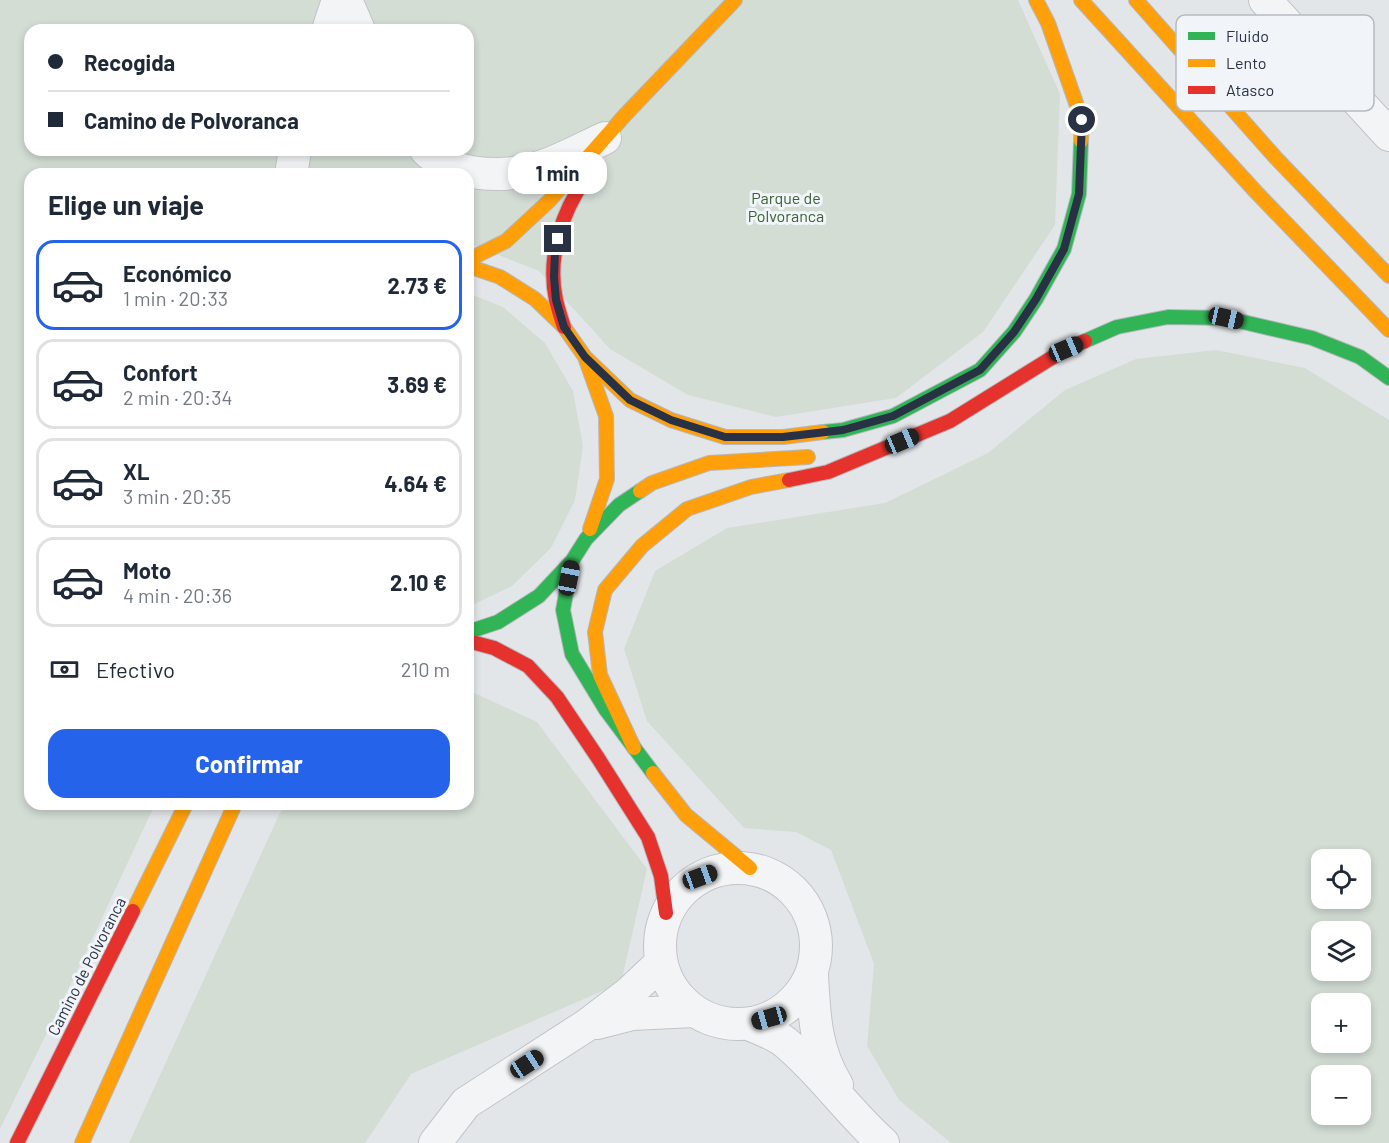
<!DOCTYPE html>
<html lang="es">
<meta charset="utf-8">
<style>
:root{--surface:#fff;--page:#f2f2f3;--text:#1f2937;--muted:#747a83;--line:#e0e1e3;--accent:#2563eb}
body{margin:0;font-family:Barlow,sans-serif;background:var(--page);color:var(--text);height:100vh;display:flex;flex-direction:column;font-size:22px;white-space:nowrap}
*{box-sizing:border-box;margin:0}
p{font-size:20px;color:var(--muted)}
.icon{flex:none;width:33px;height:33px;fill:none;stroke:currentColor;stroke-width:2;stroke-linecap:round;stroke-linejoin:round}
.map{position:relative;flex:1;overflow:hidden}
.panel{position:absolute;left:24px;top:168px;width:450px;height:642px;display:flex;flex-direction:column;background:var(--surface);border-radius:18px;box-shadow:0 3px 9px #0003}
.panel>*{flex:none}
.hud{position:absolute;left:24px;top:24px;width:450px;height:132px;border-radius:18px;box-shadow:0 3px 9px #0003;display:grid;align-content:center;height:132px;padding:0 24px;background:var(--surface)}
.fabs{position:absolute;left:1311px;top:849px;display:grid;gap:12px}
.fabs a{display:grid;place-items:center;width:60px;height:60px;border-radius:12px;background:var(--surface);box-shadow:0 3px 9px #0003;font-size:30px}
.end{position:absolute;width:27px;height:27px;margin:-14px;border:8px solid #283244;background:#fff;box-shadow:0 0 0 3px #fff}
.from{border-radius:50%}
.bubble{position:absolute;height:42px;border-radius:18px;background:var(--surface);box-shadow:0 3px 9px #0003;font-size:20px;font-weight:700;line-height:42px;text-align:center}
.car{position:absolute;width:18px;height:36px;margin:-18px -9px;border-radius:8px;box-shadow:0 0 4px 2px #0007;background:linear-gradient(#222 24%,#8ab4d8 0 40%,#222 0 76%,#8ab4d8 0 86%,#222 0)}
.hud b{display:flex;align-items:center;gap:21px;height:57px;font-size:22px}
.hud b+b{border-top:2px solid var(--line)}
.hud i{width:15px;height:15px;background:var(--text)}
ul{padding:0;list-style:none}
li{display:flex;align-items:center;gap:18px;height:90px;margin:0 12px 9px;padding:0 12px;border:3px solid var(--line);border-radius:18px}
li div{flex:1}
li b{display:block;font-size:22px}
li em{font-style:normal;font-weight:700}
li.current{border-color:var(--accent)}
li>.icon{width:54px;height:54px;stroke-width:1.5}
h2{padding:0 24px;font-size:27px;line-height:72px}
.pay{display:flex;align-items:center;gap:15px;height:66px;padding:0 24px;font-size:22px}
.pay p{margin-inline-start:auto}
.cta{display:flex;gap:12px;margin-top:auto;padding:12px 24px}
.cta a{flex:1;height:69px;border-radius:18px;background:var(--accent);color:#fff;font-size:24px;font-weight:700;line-height:69px;text-align:center}
.map>svg:first-child{display:block}
.green{fill:#d3ddd4;fill-rule:evenodd}
.lines{fill:none;stroke-linecap:round;stroke-linejoin:round}
.street-casing{stroke:#c1c4c7;stroke-width:34}
.fast-casing{stroke:#b5b8bd;stroke-width:16}
.slow-casing{stroke:#b5b8bd;stroke-width:16}
.jam-casing{stroke:#b5b8bd;stroke-width:16}
.street{stroke:#f3f4f5;stroke-width:32}
.fast{stroke:#30b455;stroke-width:14}
.slow{stroke:#ff9f0a;stroke-width:14}
.jam{stroke:#e5322d;stroke-width:14}
.route{stroke:#283244;stroke-width:8}
.labels{text-anchor:middle;dominant-baseline:central;stroke-width:6;stroke-linejoin:round;paint-order:stroke}
.park-label{font-size:16px;fill:#3c6034;stroke:#f1f4f8}
.street-label{font-size:16px;fill:#283244;stroke:#f1f4f8}
.key{fill:#f1f4f8;stroke:#b5bac2;stroke-width:1.5}
.key-label{font-size:16px;fill:#283244}
</style>
<div class="map">
<svg width="1389" height="1143" viewBox="0 0 1389 1143">
<rect width="100%" height="100%" fill="#e3e6e9"/>
<path class="green" d="M0 0H1018L1060 94 1055 225 983 332 896 398 776 417 688 395 610 349 539 271 468 243V174H30V804H155L83 959 0 1129ZM30 30H468V150H30Z
M468 293 503 307 545 343 573 391 583 446 575 500 551 548 512 586 468 607Z
M1216 350 1305 368 1389 420V1143H951L899 1100 867 1046 874 964 831 850 796 832 744 828 647 721 624 649 655 571 727 528 885 503 988 453 1065 390 1136 359ZM1322 860H1360V898H1322ZM1322 932H1360V970H1322ZM1322 1004H1360V1042H1322ZM1322 1076H1360V1114H1322Z
M468 690 537 722 647 869 621 983 411 1074 365 1143H129L284 804H468Z"/>
<g class="lines">
<defs>
<path id="street" d="M346 0 359 30
M1265 0 1389 135
M328 30 338 0
M426 150C438 162 455 169 471 172 485 174 499 175 513 173 544 170 577 151 605 138
M291 174 295 150
M660 946a78 78 0 1 1 156 0a78 78 0 1 1-156 0Z
M812 974C814 1013 815 1050 837 1085
M597 1023 632 1014 694 1011
M749 1024C761 1030 776 1034 786 1043 822 1073 848 1112 883 1143
M435 1143 466 1103 587 1025 629 993 661 963"/>
<path id="fast" d="M1085 341 1117 327 1168 317 1226 318 1312 338 1360 357 1389 378
M823 432 843 430 893 416 980 370 1014 332 1036 299 1064 249 1079 194 1081 141
M572 561 563 610 572 654 606 710 653 773
M468 632 498 622 539 596 572 561 586 539 619 505 640 491"/>
<path id="slow" d="M1036 0 1048 23 1082 120 1081 141
M1081 0 1256 192 1389 330
M1136 0 1275 157 1389 276
M468 260 506 241 549 201 625 115 735 0
M468 266 500 277 535 299 564 327 585 357 606 416 607 479 590 529
M585 357 630 400 671 420 725 437H783L823 432
M640 491 652 483 709 463 808 457
M634 748 600 675 595 632 605 590 642 546 687 509 751 487 789 480
M653 773 686 815 750 868
M133 911 186 804
M82 1143 235 804"/>
<path id="jam" d="M564 327C561 318 558 309 556 300 547 258 561 213 586 178
M789 480 828 472 950 421 1066 349 1085 341
M468 641 494 648 528 666 557 697 598 758 648 837 661 876 666 913
M17 1143 133 911"/>
</defs>
<use href="#street" class="street-casing"/>
<use href="#fast" class="fast-casing"/>
<use href="#slow" class="slow-casing"/>
<use href="#jam" class="jam-casing"/>
<use href="#street" class="street"/>
<use href="#fast" class="fast"/>
<use href="#slow" class="slow"/>
<use href="#jam" class="jam"/>
</g>
<g class="lines">
<path class="route" d="M558 239 555 252 554 277 556 300 564 327 585 357 630 400 671 420 725 437H783L843 430 893 416 980 370 1014 332 1036 299 1064 249 1079 194 1082 120"/>
</g>
<g class="labels">
<g class="park-label">
<text x="786" y="197">Parque de<tspan x="786" dy="18">Polvoranca</tspan></text>
</g>
<g class="street-label">
<text transform="translate(86 966) rotate(-63)">Camino de Polvoranca</text>
</g>
</g>
<rect x="1176" y="15" width="198" height="96" rx="9" class="key"/>
<rect x="1188" y="32" width="27" height="8" fill="#30b455"/>
<rect x="1188" y="59" width="27" height="8" fill="#ff9f0a"/>
<rect x="1188" y="86" width="27" height="8" fill="#e5322d"/>
<g class="key-label">
<text x="1226" y="42">Fluido</text>
<text x="1226" y="69">Lento</text>
<text x="1226" y="96">Atasco</text>
</g>
</svg>
<div class="fabs">
<a><svg class="icon" aria-label="locate" viewBox="0 0 24 24"><circle cx="12" cy="12" r="6"/><path d="M12 2v4M12 18v4M2 12h4M18 12h4"/></svg></a>
<a><svg class="icon" aria-label="layers" viewBox="0 0 24 24"><path d="M12 4l9 5-9 5-9-5zM3 14l9 5 9-5"/></svg></a>
<a>+</a>
<a>−</a>
</div>
<i class="end from" style="left:1082px;top:120px"></i>
<i class="end" style="left:558px;top:239px"></i>
<div class="bubble" style="left:508px;top:152px;width:99px">1 min</div>
<i class="car" style="left:1226px;top:318px;rotate:103deg"></i>
<i class="car" style="left:1066px;top:349px;rotate:67deg"></i>
<i class="car" style="left:902px;top:441px;rotate:67deg"></i>
<i class="car" style="left:569px;top:578px;rotate:11deg"></i>
<i class="car" style="left:700px;top:877px;rotate:70deg"></i>
<i class="car" style="left:769px;top:1018px;rotate:254deg"></i>
<i class="car" style="left:527px;top:1064px;rotate:57deg"></i>
<div class="hud">
<b><i class="from"></i>Recogida</b>
<b><i></i>Camino de Polvoranca</b>
</div>
<section class="panel">
<h2>Elige un viaje</h2>
<ul>
<li class="current"><svg class="icon" aria-label="car" viewBox="0 0 24 24"><path d="M5 17H2v-5l4-1 3-4h7l3 4 3 1v5h-3M9 17h6M6 11h13"/><circle cx="7" cy="17" r="2"/><circle cx="17" cy="17" r="2"/></svg><div><b>Económico</b><p>1 min · 20:33</p></div><em>2.73 €</em></li>
<li><svg class="icon" aria-label="car" viewBox="0 0 24 24"><path d="M5 17H2v-5l4-1 3-4h7l3 4 3 1v5h-3M9 17h6M6 11h13"/><circle cx="7" cy="17" r="2"/><circle cx="17" cy="17" r="2"/></svg><div><b>Confort</b><p>2 min · 20:34</p></div><em>3.69 €</em></li>
<li><svg class="icon" aria-label="car" viewBox="0 0 24 24"><path d="M5 17H2v-5l4-1 3-4h7l3 4 3 1v5h-3M9 17h6M6 11h13"/><circle cx="7" cy="17" r="2"/><circle cx="17" cy="17" r="2"/></svg><div><b>XL</b><p>3 min · 20:35</p></div><em>4.64 €</em></li>
<li><svg class="icon" aria-label="car" viewBox="0 0 24 24"><path d="M5 17H2v-5l4-1 3-4h7l3 4 3 1v5h-3M9 17h6M6 11h13"/><circle cx="7" cy="17" r="2"/><circle cx="17" cy="17" r="2"/></svg><div><b>Moto</b><p>4 min · 20:36</p></div><em>2.10 €</em></li>
</ul>
<div class="pay"><svg class="icon" aria-label="cash" viewBox="0 0 24 24"><path d="M3 7h18v10H3z"/><circle cx="12" cy="12" r="2"/></svg>Efectivo<p>210 m</p></div>
<div class="cta"><a>Confirmar</a></div>
</section>
</div>
